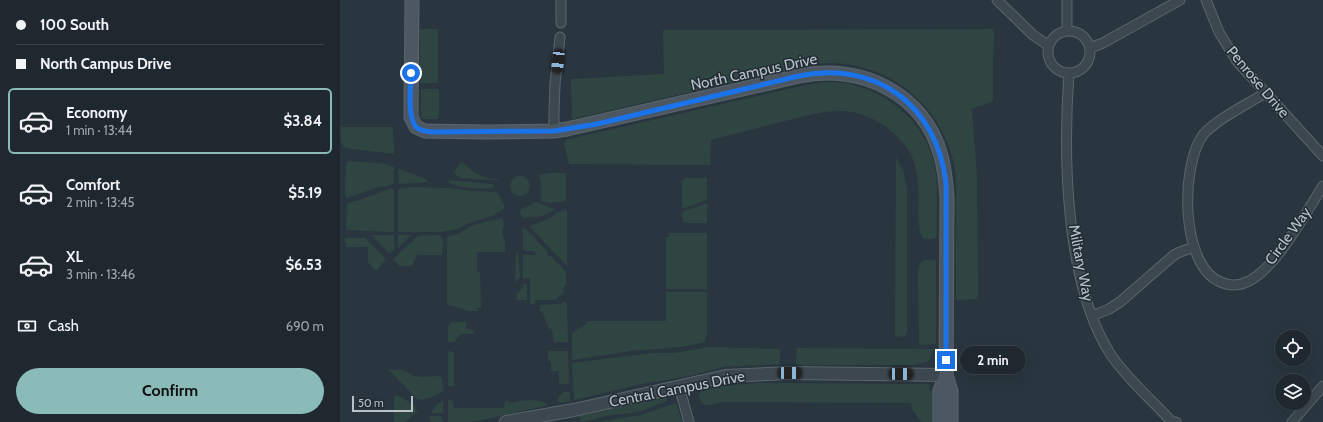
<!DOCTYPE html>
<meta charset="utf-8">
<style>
:root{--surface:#1f282f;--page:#2c343b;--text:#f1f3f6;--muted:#a1a6aa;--line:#3c444b;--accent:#8bbbb9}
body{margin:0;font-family:Cabin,sans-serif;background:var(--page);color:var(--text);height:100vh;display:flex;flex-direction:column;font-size:15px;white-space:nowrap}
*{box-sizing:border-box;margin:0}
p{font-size:13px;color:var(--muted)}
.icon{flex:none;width:22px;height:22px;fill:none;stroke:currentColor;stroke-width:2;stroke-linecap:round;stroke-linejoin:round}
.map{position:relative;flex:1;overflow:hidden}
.drawer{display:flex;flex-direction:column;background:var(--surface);width:340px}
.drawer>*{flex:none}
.top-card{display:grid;align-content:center;height:88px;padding:0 16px;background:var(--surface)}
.fabs{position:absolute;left:935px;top:330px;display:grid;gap:8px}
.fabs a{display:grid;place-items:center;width:36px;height:36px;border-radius:50%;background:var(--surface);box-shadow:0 4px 16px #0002,0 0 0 1px var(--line);font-size:20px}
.scale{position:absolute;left:12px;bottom:10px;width:61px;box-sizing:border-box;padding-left:4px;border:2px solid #bac2c9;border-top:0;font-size:11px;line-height:14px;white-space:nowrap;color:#bac2c9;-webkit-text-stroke:3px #222c34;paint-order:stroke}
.end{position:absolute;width:18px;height:18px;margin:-9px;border:5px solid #1a73e8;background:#fff;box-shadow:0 0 0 2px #fff}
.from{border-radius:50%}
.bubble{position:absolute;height:28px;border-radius:14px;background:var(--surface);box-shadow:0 4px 16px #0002,0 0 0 1px var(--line);font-size:13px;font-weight:700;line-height:28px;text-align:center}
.car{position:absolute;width:12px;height:24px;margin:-12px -6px;border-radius:5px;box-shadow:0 0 3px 1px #0007;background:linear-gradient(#222 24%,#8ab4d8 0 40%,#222 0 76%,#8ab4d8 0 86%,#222 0)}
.top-card b{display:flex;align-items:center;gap:14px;height:38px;font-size:15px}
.top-card b+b{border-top:1px solid var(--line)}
.top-card i{width:10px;height:10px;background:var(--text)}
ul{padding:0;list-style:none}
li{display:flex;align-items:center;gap:12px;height:66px;margin:0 8px 6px;padding:0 8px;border:2px solid transparent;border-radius:6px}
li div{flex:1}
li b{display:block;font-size:15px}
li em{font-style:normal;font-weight:700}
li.current{border-color:var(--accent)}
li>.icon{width:36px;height:36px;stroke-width:1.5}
.pay{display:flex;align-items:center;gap:10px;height:44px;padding:0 16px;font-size:15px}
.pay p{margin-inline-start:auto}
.button{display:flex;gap:8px;margin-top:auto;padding:8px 16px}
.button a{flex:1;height:46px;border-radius:24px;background:var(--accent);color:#111;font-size:16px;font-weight:700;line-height:46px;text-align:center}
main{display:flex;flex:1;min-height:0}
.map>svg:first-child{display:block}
.green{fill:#2f4542}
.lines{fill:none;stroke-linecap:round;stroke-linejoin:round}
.minor-casing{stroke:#5b656c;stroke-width:11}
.tertiary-casing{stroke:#5b656c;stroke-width:14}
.secondary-casing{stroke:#5b656c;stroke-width:15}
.minor{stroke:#3d474f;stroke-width:9}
.tertiary{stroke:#3d474f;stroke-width:12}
.secondary{stroke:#4c5762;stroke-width:13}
.route{stroke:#1a73e8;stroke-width:5}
.labels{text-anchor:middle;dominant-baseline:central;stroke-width:3;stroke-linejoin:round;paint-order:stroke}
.street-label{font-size:15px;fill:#bac2c9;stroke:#222c34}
</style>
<main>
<section class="drawer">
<div class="top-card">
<b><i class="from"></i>100 South</b>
<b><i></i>North Campus Drive</b>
</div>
<ul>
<li class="current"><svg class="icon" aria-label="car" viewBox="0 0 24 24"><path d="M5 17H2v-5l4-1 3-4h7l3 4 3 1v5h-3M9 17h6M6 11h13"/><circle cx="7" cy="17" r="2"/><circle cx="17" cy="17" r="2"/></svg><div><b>Economy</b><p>1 min · 13:44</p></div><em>$3.84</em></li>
<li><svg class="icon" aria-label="car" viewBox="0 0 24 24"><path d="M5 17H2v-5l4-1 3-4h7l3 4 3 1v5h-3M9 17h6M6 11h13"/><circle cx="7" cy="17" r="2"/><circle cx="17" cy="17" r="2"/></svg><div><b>Comfort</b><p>2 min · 13:45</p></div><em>$5.19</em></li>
<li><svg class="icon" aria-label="car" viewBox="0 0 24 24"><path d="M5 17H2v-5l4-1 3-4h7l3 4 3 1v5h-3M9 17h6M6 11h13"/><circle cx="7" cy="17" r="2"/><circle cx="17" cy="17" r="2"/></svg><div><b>XL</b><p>3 min · 13:46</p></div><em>$6.53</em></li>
</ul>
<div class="pay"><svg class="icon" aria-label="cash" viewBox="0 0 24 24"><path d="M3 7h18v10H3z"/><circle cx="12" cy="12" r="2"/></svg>Cash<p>690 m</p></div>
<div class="button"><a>Confirm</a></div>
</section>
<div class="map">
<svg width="983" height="422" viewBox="0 0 983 422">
<rect width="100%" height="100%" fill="#29363f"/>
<path class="green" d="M80 29H98V83H80Z
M654 29 653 67V101L632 109 637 176 638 299 616 300C616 274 616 249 616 224 616 206 617 187 615 169 609 134 588 102 558 83 533 67 504 60 474 64L232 119 231 79 324 74 323 30Z
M485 82C492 83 500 82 506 83 552 93 591 127 596 175 598 195 596 216 597 236L594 239H584C575 231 580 197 578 183 577 175 576 167 573 159 561 133 533 113 504 111 483 110 462 117 441 122 418 128 394 134 371 140L370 165 229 164 224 144 225 140 461 86Z
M81 89H99V116L97 119H83L81 117Z
M1 127H53L54 154 5 148C0 143 0 133 1 127Z
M556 157 564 173 567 190V332L565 336 555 337Z
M10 161 46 164 54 167V183L51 185 35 188 7 198 5 194 6 163Z
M122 162C124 163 127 166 129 168 138 176 147 179 159 179L157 180H154L120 178 113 172Z
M60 169 86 179 88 182 59 184 58 170Z
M209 173H226V201L210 203 201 201C202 191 202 184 199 175Z
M170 186a10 10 0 1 1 20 0a10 10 0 1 1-20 0Z
M344 178H367V200L342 209V180H344Z
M109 180 152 184 154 186 151 189C141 188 116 189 108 182Z
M72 187 108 188 133 191 156 192 158 193 165 208 153 216 131 222 117 229 100 232H58V190L60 188Z
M49 189H53L54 192V231L51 232 6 230 7 203 20 200Z
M196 202 198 203 215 209 202 216 183 218 181 216 180 210Z
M367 203V223H346L343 222 342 212Z
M227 210V266L189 226C196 224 203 222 210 218 217 213 218 211 227 210Z
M162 218 164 224 162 233 165 241V252H137V272H140L141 308H138V311H128L107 304V238L109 236 118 234 133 225Z
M183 228H185L208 252V255H206L212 257 226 272 227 284 223 288 224 292 215 300H195V304H190V278H183V255H197L194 251H185L183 249Z
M329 233H367V289H326V237H329Z
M31 235H54V249L50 254Z
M58 235H71L58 248Z
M99 235 103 239 102 255H78L75 259 72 266H59L53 259 78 236Z
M5 238H25L46 259 36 271 28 262V247H6Z
M178 252 180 277 175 283 176 255Z
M585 260H595L596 262V344L579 345 578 270C579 264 580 262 585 260Z
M182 284H187V300H177V293L184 286Z
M326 292H367V332L365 342 342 347 291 351 232 360V333L246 324 248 321H326Z
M225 302 227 306 228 342H214L212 330 208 327 203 313 200 311V305L219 304Z
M112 322H126V329L134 330V334H121L114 342H108C108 335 106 327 112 322Z
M370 347 440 349V364L384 367 349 376 302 384 234 400 232 363 312 353H334Z
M457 348 593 349C590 364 587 362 573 365H458L456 362Z
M108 351 114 352V386H108Z
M208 351H228L229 384H220L219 381V371H211V361H208Z
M48 369 63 370 75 376 83 377 99 376 102 378 103 392C94 395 86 402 77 399Z
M417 383 589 384V390L594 391 595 422H581L572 409 571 403 382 402C371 404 360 411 359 393H361V391L382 386Z
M224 392H230V401L220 403 218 401V397Z
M58 395 69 402 78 411 65 422H0H54V396Z
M326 397 327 401 298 412 266 416 244 422H241L239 416Z
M108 400 113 401 114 408H164L165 401H169V403L178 402V401C187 400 200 399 207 404L206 406 131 422H108Z
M103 401V413H91L97 404Z
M336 403 342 422H258L301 415Z
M91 416H101V418L103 419V422H91L89 417Z"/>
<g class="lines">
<defs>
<path id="minor" d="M221 0V23
M657 0 693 35 709 46
M727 0V31
M866 0 879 32 896 60 983 156
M708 52a21 21 0 1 1 42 0a21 21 0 1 1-42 0Z
M750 48 763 43 840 0
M729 73C723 156 725 284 771 355 788 380 812 400 832 422H836
M925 93C908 104 875 120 863 135 840 166 840 269 883 283 891 286 901 285 909 281 937 267 966 212 983 186
M214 131V111L215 84 220 37
M752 316 769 309 780 302 834 255 840 252 854 247
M339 386 349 422
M952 422 983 386"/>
<path id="tertiary" d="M166 422 234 410 386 376 450 373 606 375"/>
<path id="secondary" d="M72 0 71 117 76 127 85 131 145 132 214 131 227 129 459 76C520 63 584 93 601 156 605 170 606 184 607 198L606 375 611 391V422
M600 422V391L606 375"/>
</defs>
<use href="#minor" class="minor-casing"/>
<use href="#tertiary" class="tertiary-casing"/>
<use href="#secondary" class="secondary-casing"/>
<use href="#minor" class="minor"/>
<use href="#tertiary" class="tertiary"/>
<use href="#secondary" class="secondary"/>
</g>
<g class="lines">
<path class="route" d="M71 73C71 86 67 117 76 127 80 131 86 131 91 132L214 131 257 124 459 76C537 60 597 106 606 183V360"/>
</g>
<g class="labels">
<g class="street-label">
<text transform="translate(414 72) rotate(-12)">North Campus Drive</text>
<text transform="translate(918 82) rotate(50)">Penrose Drive</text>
<text transform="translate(948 236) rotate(-54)">Circle Way</text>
<text transform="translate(741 263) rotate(79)">Military Way</text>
<text transform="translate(337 389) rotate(-11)">Central Campus Drive</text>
</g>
</g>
</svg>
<div class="fabs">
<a><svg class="icon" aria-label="locate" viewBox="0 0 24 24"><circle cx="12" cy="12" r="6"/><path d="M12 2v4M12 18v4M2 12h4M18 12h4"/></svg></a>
<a><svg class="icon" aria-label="layers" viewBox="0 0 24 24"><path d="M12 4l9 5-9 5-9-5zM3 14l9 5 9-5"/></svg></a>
</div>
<div class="scale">50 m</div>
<i class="end from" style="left:71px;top:73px"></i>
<i class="end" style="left:606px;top:360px"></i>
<div class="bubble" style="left:620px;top:346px;width:66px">2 min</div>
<i class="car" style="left:218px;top:61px;rotate:186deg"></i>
<i class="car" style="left:450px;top:373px;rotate:90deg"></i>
<i class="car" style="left:561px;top:374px;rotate:90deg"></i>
</div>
</main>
